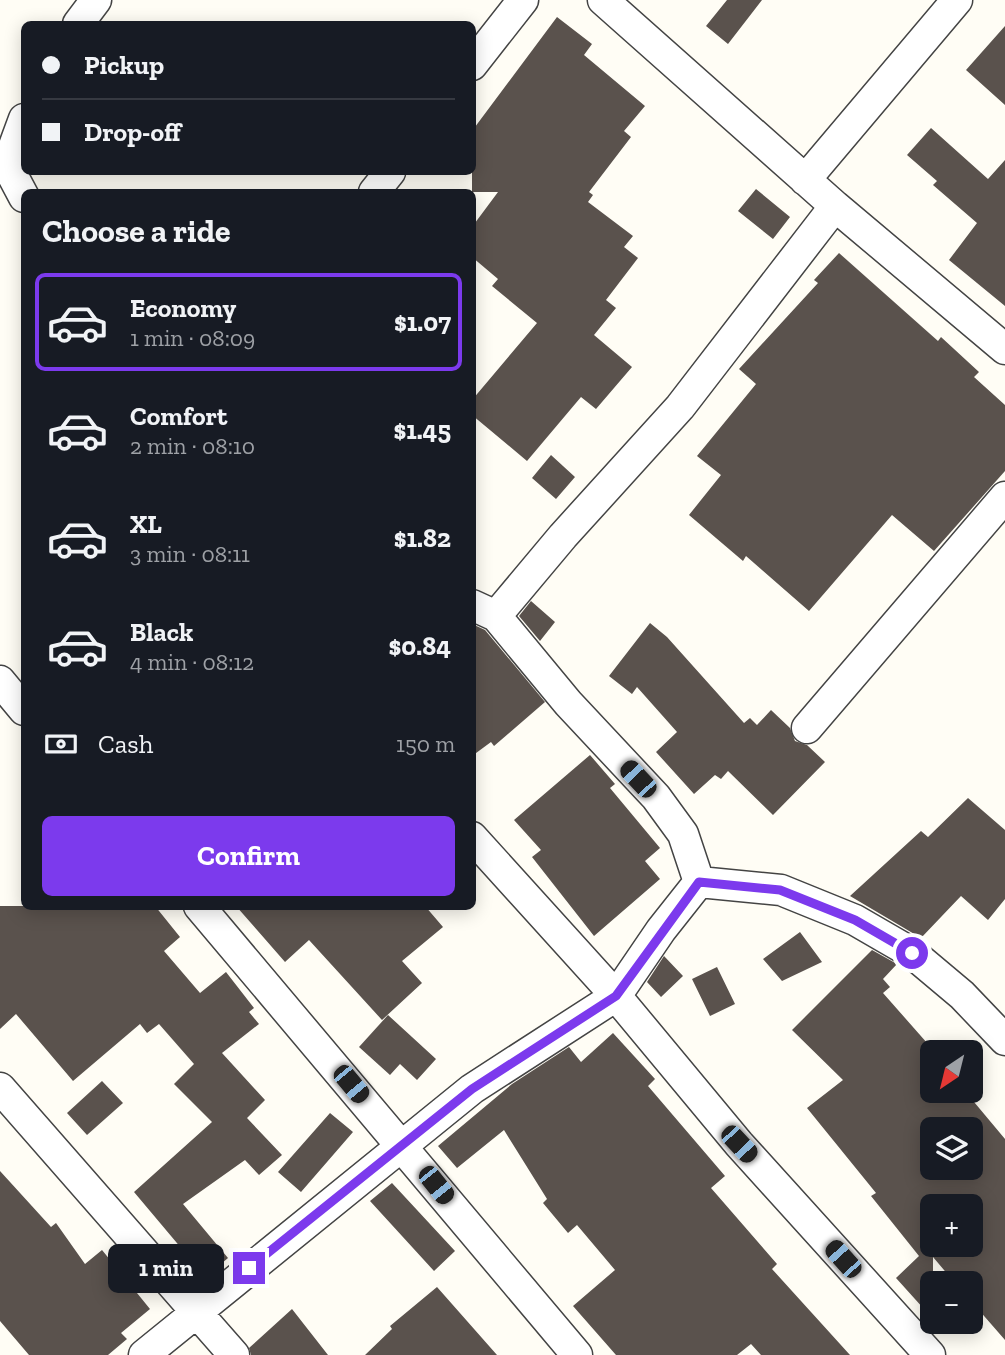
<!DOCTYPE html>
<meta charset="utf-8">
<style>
:root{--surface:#171b24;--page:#242831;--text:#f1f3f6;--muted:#9ea1a6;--line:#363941;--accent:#7c3aed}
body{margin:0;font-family:"Zilla Slab",serif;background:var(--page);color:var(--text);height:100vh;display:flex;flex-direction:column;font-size:26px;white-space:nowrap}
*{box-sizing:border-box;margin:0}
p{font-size:23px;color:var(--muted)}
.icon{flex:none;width:38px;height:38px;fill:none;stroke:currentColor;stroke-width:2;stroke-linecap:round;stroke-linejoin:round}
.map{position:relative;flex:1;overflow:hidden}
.drawer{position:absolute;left:21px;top:189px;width:455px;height:721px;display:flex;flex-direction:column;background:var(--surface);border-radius:10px;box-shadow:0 4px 18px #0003}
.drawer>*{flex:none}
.banner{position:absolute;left:21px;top:21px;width:455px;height:154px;border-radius:10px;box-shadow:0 4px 18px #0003;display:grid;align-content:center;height:154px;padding:0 21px;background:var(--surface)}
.needle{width:46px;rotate:215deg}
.buttons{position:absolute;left:920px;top:1040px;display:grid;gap:14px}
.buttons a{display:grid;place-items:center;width:63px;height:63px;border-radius:10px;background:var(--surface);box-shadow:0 4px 18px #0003;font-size:35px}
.end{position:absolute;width:32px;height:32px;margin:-16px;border:9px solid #7c3aed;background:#fff;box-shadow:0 0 0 4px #fff}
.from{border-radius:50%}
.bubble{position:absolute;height:49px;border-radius:10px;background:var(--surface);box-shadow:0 4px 18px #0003;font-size:23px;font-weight:700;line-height:49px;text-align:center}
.car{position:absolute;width:21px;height:42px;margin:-21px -10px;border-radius:9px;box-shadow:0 0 5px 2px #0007;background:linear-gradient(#222 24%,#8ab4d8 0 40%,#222 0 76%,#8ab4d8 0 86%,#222 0)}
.banner b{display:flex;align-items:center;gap:24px;height:66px;font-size:26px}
.banner b+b{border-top:2px solid var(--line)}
.banner i{width:18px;height:18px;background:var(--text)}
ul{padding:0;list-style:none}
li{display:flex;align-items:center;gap:21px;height:98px;margin:0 14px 10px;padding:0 7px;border:4px solid transparent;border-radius:10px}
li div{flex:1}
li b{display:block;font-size:26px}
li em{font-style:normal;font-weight:700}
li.active{border-color:var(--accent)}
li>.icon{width:63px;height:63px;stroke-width:1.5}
h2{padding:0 21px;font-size:32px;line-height:84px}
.pay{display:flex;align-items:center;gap:18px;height:77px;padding:0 21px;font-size:26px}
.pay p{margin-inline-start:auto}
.action{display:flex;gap:14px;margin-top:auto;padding:14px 21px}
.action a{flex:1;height:80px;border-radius:10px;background:var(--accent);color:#fff;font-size:28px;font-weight:700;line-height:80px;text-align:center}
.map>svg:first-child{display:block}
.building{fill:#5a524d;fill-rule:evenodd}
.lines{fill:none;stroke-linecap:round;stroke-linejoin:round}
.minor-casing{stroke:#444;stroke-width:33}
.minor{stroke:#fff;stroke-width:30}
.route{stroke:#7c3aed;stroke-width:9}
</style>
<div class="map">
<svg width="1005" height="1355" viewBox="0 0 1005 1355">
<rect width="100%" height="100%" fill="#fffdf5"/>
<path class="building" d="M727 0H762L728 44 706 26Z
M557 17 592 44 584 55 645 106 624 131 631 137 589 192 593 195 588 202 633 236 624 247 638 258 606 300 616 308 594 335 632 367 596 409 581 397 527 461 472 415V400L537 323 492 286 498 279 472 257V227L498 192H472V131Z
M1005 26V105L966 70Z
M931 128 988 179 1005 160V306L949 260 977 223 933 185 937 181 907 155Z
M756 189 790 217 773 239 738 211Z
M839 253 938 341 941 337 979 372 974 377 1005 405V471L934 551 892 515 809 611 746 556 743 561 689 515 721 475 697 456 756 384 739 369 818 283 814 280Z
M551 455 575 477 556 499 532 478Z
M531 601 555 622 540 641 519 616Z
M650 623 667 637 744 723 750 718 757 725 771 710 790 728 795 741 807 745 825 762 773 815 728 771 721 779 715 775 694 794 656 752 677 732 637 687 632 694 609 676Z
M472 624 485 630 545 702 494 746 491 742 472 756Z
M590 755 615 784 610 788 660 848 645 861 660 879 594 936 532 857 541 850 514 820Z
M968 798 1005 830V899L988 920 961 896 921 938 850 896 921 831 928 837Z
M0 906H155L180 937 164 951 200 993 226 972 254 1008 249 1012 259 1024 222 1053 265 1100 247 1118 282 1155 259 1175 245 1160 183 1204 228 1258 202 1280 183 1258 187 1255 134 1192 212 1122 174 1084 194 1064 159 1024 147 1033 140 1024 73 1081 16 1014 0 1029Z
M236 906H425L443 927 402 961 422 983 382 1020 309 940 285 962Z
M800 932 822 962 782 981 763 959Z
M872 950 897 964 883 979 890 987 883 993 935 1052H931L933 1090H964L1005 1139V1340L971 1301V1283H955L933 1257V1319L896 1278 919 1256 871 1196 876 1193 807 1108 843 1080 792 1030ZM933 1129H971V1167H933ZM933 1206H971V1244H933Z
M664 956 683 976 661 997 647 982Z
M717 967 735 1004 710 1016 692 979Z
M388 1015 436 1059 417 1080 400 1064 390 1075 359 1047Z
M613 1033 655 1079 648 1086 725 1176 711 1188 777 1264 772 1269 850 1355H761L751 1344 737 1355H616L573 1306 615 1270 577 1225 568 1233 543 1203 547 1199 504 1130 457 1168 438 1146 512 1084 569 1047 581 1062Z
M102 1081 123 1103 87 1135 67 1113Z
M330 1113 353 1132 301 1192 278 1172Z
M0 1171 51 1227 56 1223 85 1264 102 1250 150 1309 121 1333 127 1339 108 1355H29L0 1321Z
M392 1183 455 1251 434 1271 370 1201Z
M437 1287 497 1355H365L392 1329 390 1326Z
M292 1309 328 1355H251L249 1348Z"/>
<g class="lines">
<defs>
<path id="minor" d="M603 0 835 206 1005 349
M78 24 96 0
M472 65 523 0
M24 119 7 165 24 197
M805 180 957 0
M374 192 390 172
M496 616 563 536 680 407 835 206
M0 681 24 710
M807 728 1005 497
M472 837 616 996 739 1144 930 1355
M699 882 781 890 855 920 912 953 962 995 1005 1040
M199 906 577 1355
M0 1088 234 1355
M144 1355 472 1089 616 996 661 930 699 882 683 834 656 797 568 703 496 616 472 605"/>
</defs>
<use href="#minor" class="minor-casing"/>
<use href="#minor" class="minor"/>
</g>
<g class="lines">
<path class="route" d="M249 1268 472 1089 616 996 699 882 780 890 855 920 912 953"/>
</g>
</svg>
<div class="buttons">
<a><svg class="needle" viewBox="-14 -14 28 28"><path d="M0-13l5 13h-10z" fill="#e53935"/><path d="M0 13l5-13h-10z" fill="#9ea1a6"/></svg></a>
<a><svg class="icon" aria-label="layers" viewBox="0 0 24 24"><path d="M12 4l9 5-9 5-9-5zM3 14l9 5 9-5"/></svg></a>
<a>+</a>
<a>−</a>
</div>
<i class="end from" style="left:912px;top:953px"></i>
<i class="end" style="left:249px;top:1268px"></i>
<div class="bubble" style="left:108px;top:1244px;width:116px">1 min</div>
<i class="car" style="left:638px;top:779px;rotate:317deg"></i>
<i class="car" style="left:351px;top:1084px;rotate:140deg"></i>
<i class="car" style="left:739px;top:1144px;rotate:137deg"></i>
<i class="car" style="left:436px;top:1185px;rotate:141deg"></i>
<i class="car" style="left:843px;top:1259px;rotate:318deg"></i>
<div class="banner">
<b><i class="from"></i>Pickup</b>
<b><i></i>Drop-off</b>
</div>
<section class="drawer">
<h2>Choose a ride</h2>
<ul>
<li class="active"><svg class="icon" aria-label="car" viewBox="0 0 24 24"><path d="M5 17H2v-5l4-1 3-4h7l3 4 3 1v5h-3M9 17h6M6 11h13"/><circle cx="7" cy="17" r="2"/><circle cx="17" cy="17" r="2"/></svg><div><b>Economy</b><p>1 min · 08:09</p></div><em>$1.07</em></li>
<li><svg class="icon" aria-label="car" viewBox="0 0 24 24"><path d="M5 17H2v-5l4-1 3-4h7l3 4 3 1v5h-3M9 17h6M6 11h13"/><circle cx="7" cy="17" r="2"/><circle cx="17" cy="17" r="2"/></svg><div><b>Comfort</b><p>2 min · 08:10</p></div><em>$1.45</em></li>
<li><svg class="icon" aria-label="car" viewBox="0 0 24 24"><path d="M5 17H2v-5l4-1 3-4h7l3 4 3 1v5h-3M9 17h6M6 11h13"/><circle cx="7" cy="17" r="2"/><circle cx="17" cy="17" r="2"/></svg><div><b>XL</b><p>3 min · 08:11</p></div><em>$1.82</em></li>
<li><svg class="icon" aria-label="car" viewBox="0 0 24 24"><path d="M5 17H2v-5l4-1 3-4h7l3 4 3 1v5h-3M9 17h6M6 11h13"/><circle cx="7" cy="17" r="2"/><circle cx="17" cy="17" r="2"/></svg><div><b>Black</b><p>4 min · 08:12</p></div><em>$0.84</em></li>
</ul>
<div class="pay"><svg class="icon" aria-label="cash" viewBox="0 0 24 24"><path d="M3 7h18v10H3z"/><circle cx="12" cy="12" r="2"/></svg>Cash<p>150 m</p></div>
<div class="action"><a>Confirm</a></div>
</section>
</div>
